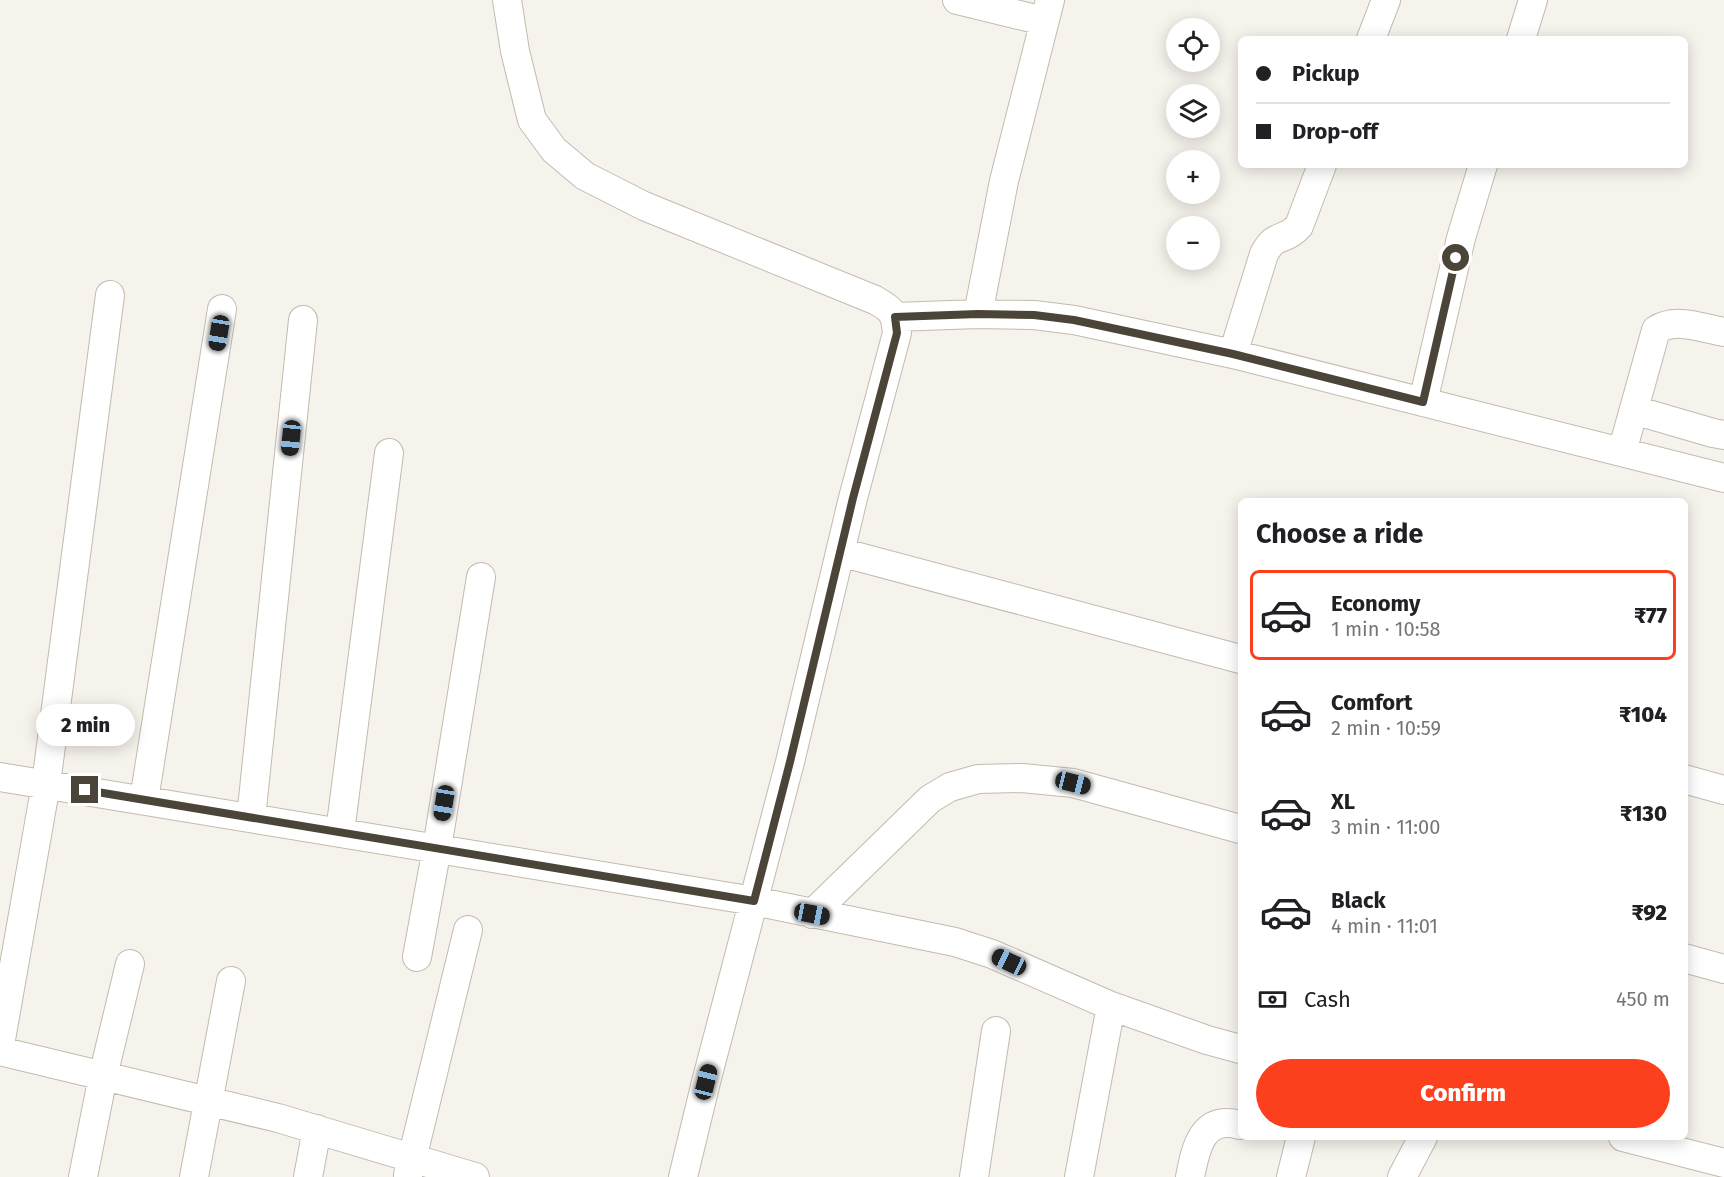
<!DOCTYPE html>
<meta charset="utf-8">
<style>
:root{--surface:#fff;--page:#f2f2f2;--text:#202124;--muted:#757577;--line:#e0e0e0;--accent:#fc3f1d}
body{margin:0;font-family:"Fira Sans",sans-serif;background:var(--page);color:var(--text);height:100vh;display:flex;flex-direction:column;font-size:22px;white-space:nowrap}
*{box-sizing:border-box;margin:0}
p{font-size:20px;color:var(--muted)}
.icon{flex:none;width:33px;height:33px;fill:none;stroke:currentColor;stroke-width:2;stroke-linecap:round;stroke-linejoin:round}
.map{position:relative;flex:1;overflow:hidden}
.details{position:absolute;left:1238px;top:498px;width:450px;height:642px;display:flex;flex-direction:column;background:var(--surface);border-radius:9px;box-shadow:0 3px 15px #0003}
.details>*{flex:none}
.hud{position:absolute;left:1238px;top:36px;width:450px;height:132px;border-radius:9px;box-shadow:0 3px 15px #0003;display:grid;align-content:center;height:132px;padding:0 18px;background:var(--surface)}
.buttons{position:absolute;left:1166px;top:18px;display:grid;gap:12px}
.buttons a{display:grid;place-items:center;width:54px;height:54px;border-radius:50%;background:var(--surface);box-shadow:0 3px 15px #0003;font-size:30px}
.end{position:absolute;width:27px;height:27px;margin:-14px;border:8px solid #4b4439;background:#fff;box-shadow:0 0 0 3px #fff}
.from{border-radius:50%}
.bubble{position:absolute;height:42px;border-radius:21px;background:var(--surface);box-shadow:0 3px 15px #0003;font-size:20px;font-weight:800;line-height:42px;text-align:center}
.car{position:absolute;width:18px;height:36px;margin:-18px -9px;border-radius:8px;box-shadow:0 0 4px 2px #0007;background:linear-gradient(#222 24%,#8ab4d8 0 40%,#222 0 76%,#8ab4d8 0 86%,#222 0)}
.hud b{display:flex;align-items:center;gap:21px;height:57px;font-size:22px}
.hud b+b{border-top:2px solid var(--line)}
.hud i{width:15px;height:15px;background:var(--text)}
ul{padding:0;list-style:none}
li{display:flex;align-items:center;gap:18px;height:90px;margin:0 12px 9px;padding:0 6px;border:3px solid transparent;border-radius:9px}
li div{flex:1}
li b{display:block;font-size:22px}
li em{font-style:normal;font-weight:800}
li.current{border-color:var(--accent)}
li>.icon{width:54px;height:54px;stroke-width:1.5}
h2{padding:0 18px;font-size:27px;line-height:72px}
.pay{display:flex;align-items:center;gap:15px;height:66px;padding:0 18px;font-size:22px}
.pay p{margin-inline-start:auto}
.primary-button{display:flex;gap:12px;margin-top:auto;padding:12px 18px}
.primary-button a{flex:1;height:69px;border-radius:36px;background:var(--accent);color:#fff;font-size:24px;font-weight:800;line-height:69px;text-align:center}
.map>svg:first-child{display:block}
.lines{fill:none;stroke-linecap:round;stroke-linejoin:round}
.minor-casing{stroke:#c2bbae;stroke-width:30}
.minor{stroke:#fff;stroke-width:28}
.route{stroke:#4b4439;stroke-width:8}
</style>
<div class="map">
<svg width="1724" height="1177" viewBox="0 0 1724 1177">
<rect width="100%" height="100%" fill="#f6f3ec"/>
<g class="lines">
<defs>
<path id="minor" d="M507 0 515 51 532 120 554 150 585 176 644 206 875 300C893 310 895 313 897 333L853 498 790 762 706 1082 683 1177
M957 0 1044 21
M1371 39 1386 0
M1521 39 1533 0
M978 314 1004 181 1050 0
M895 317 978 314 1034 315 1074 320 1233 354 1724 478
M1233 354 1264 254C1276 231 1284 243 1299 226L1322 165
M1423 402 1461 238 1483 165
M1634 410 1713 433 1724 435
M1622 452 1656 330C1676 317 1702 328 1724 332
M840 552 1240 659
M0 777 754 901 955 942 992 954 1111 1006 1207 1040 1240 1049
M1684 779 1724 790
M144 800 222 309
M251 818 303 320
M340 832 389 453
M812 914 930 799 950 787 978 779 1022 778 1073 783 1240 829
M417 957 437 848 481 577
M1684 958 1724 969
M0 1045 46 784 110 295
M0 1051 278 1118 475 1177
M1623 1137 1724 1163
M408 1175 468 930
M83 1177 103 1076 130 964
M194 1177 231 981
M308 1177 317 1129
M974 1177 996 1031
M1079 1177 1111 1006
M1190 1177C1196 1147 1202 1115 1240 1125
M1291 1177 1301 1137
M1402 1177 1423 1137"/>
</defs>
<use href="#minor" class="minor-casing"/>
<use href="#minor" class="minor"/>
</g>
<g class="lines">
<path class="route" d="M85 790 754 901 790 762 853 498 897 333 895 317 978 314 1034 315 1074 320 1233 354 1423 402 1456 258"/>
</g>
</svg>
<div class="buttons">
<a><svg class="icon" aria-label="locate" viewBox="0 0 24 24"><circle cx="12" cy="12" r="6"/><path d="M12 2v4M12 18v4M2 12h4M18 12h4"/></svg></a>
<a><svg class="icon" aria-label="layers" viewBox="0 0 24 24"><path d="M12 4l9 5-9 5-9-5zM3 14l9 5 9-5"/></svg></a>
<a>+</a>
<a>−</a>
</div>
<i class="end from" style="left:1456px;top:258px"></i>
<i class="end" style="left:85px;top:790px"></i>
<div class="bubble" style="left:36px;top:704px;width:99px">2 min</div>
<i class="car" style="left:219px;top:333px;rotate:189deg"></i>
<i class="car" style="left:291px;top:438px;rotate:186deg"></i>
<i class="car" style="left:1073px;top:783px;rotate:104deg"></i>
<i class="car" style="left:444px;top:803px;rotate:189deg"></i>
<i class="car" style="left:812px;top:914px;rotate:101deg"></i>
<i class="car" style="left:1009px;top:962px;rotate:295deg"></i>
<i class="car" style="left:706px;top:1082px;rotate:14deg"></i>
<div class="hud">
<b><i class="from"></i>Pickup</b>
<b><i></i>Drop-off</b>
</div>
<section class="details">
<h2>Choose a ride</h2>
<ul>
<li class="current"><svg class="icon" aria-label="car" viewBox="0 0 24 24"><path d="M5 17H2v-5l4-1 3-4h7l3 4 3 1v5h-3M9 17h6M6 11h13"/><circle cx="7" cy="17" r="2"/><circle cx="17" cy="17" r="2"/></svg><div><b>Economy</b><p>1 min · 10:58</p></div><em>₹77</em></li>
<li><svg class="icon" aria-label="car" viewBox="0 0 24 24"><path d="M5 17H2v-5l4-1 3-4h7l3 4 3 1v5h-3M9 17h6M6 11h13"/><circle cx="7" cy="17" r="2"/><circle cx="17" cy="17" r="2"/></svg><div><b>Comfort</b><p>2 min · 10:59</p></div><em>₹104</em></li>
<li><svg class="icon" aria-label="car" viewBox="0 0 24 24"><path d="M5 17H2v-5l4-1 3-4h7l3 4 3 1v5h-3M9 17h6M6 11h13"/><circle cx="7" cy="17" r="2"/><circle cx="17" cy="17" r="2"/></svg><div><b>XL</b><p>3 min · 11:00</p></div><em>₹130</em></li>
<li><svg class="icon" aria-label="car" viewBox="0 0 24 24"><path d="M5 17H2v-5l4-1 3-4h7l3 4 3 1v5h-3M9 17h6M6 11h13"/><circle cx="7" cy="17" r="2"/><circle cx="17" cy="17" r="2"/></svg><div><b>Black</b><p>4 min · 11:01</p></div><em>₹92</em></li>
</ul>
<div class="pay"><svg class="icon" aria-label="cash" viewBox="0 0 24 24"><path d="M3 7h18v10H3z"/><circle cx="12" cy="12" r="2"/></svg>Cash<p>450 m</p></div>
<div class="primary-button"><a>Confirm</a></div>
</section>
</div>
